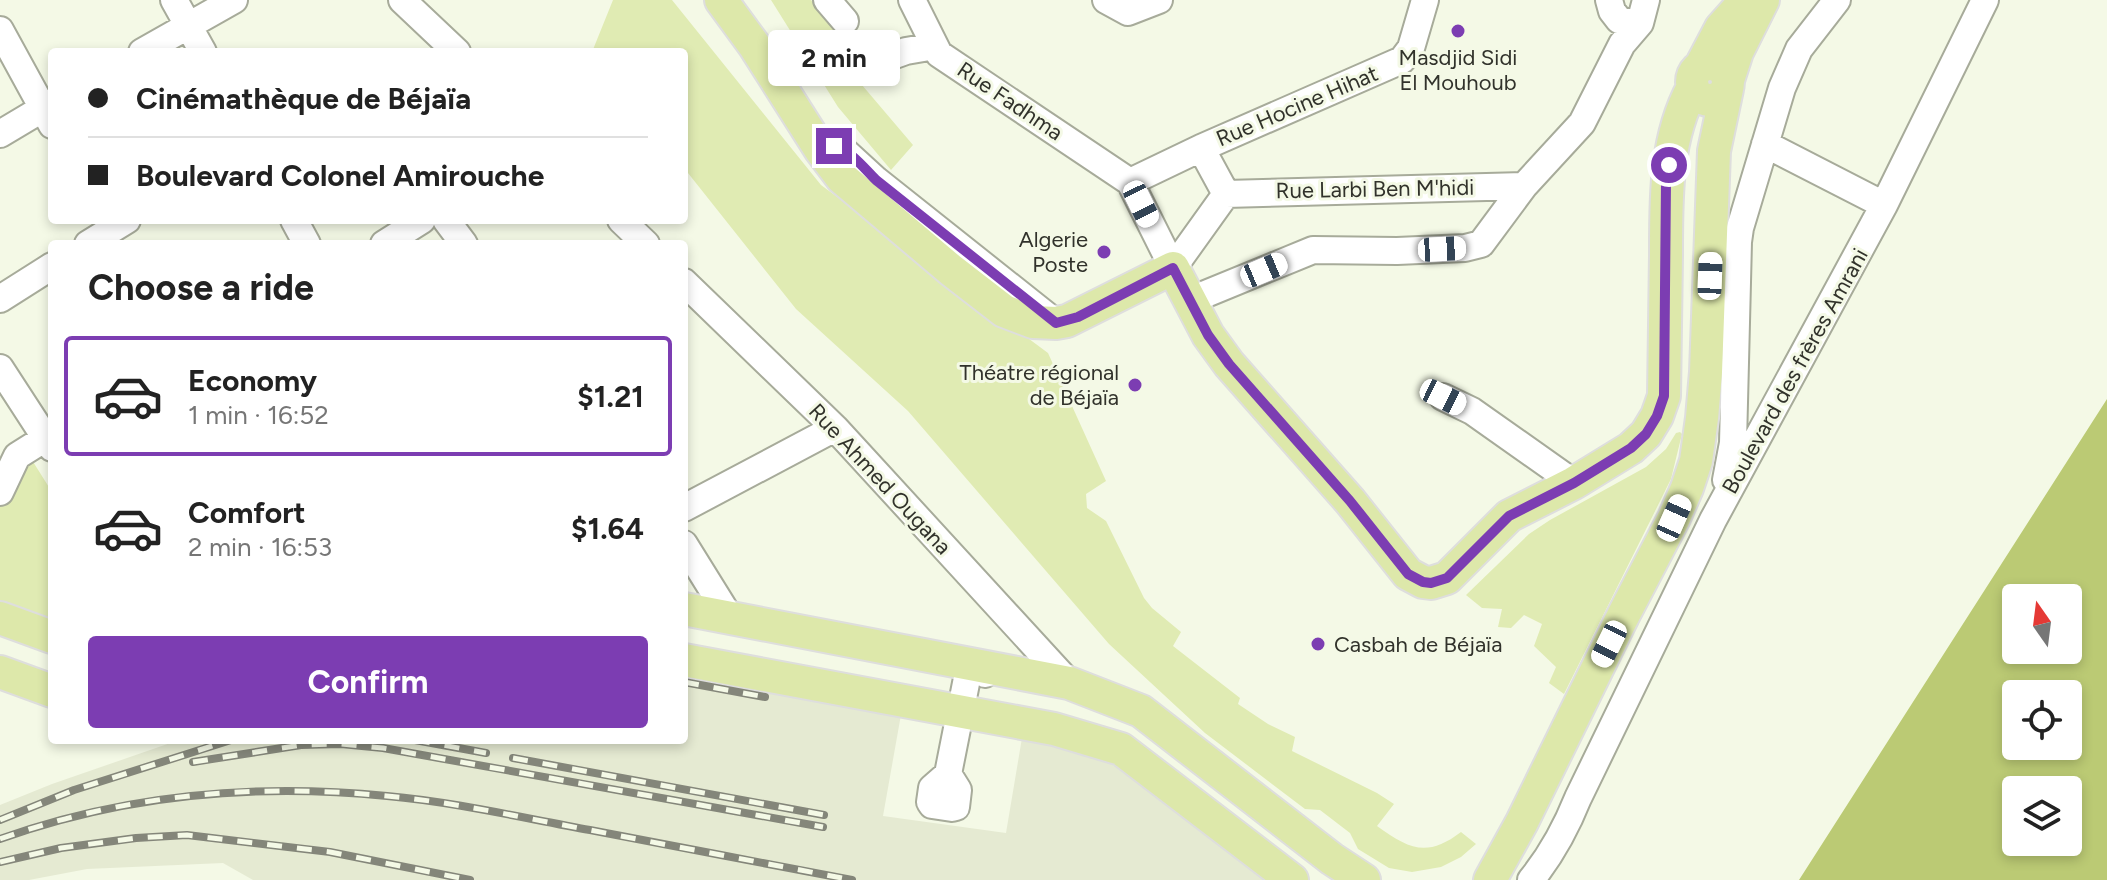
<!DOCTYPE html>
<meta charset="utf-8">
<style>
:root{--surface:#fff;--page:#f6f6f6;--text:#222;--muted:#767676;--line:#e0e0e0;--accent:#7c3db2}
body{margin:0;font-family:Figtree,sans-serif;background:var(--page);color:var(--text);height:100vh;display:flex;flex-direction:column;font-size:30px;white-space:nowrap}
*{box-sizing:border-box;margin:0}
p{font-size:26px;color:var(--muted)}
.icon{flex:none;width:44px;height:44px;fill:none;stroke:currentColor;stroke-width:2;stroke-linecap:round;stroke-linejoin:round}
.map{position:relative;flex:1;overflow:hidden}
.panel{position:absolute;left:48px;top:240px;width:640px;height:504px;display:flex;flex-direction:column;background:var(--surface);border-radius:8px;box-shadow:0 4px 12px #0003}
.panel>*{flex:none}
.guide{position:absolute;left:48px;top:48px;width:640px;height:176px;border-radius:8px;box-shadow:0 4px 12px #0003;display:grid;align-content:center;height:176px;padding:0 40px;background:var(--surface)}
.needle{width:52px;rotate:346deg}
.fabs{position:absolute;left:2002px;top:584px;display:grid;gap:16px}
.fabs a{display:grid;place-items:center;width:80px;height:80px;border-radius:8px;background:var(--surface);box-shadow:0 4px 12px #0003;font-size:40px}
.end{position:absolute;width:36px;height:36px;margin:-18px;border:10px solid #7c3db2;background:#fff;box-shadow:0 0 0 4px #fff}
.from{border-radius:50%}
.bubble{position:absolute;height:56px;border-radius:8px;background:var(--surface);box-shadow:0 4px 12px #0003;font-size:26px;font-weight:700;line-height:56px;text-align:center}
.car{position:absolute;width:24px;height:48px;margin:-24px -12px;border-radius:10px;box-shadow:0 0 6px 2px #0007;background:linear-gradient(#fff 24%,#345 0 40%,#fff 0 76%,#345 0 86%,#fff 0)}
.guide b{display:flex;align-items:center;gap:28px;height:76px;font-size:30px}
.guide b+b{border-top:2px solid var(--line)}
.guide i{width:20px;height:20px;background:var(--text)}
ul{padding:0;list-style:none}
li{display:flex;align-items:center;gap:24px;height:120px;margin:0 16px 12px;padding:0 24px;border:4px solid transparent;border-radius:8px}
li div{flex:1}
li b{display:block;font-size:30px}
li em{font-style:normal;font-weight:700}
li.selected{border-color:var(--accent)}
li>.icon{width:72px;height:72px;stroke-width:1.5}
h2{padding:0 40px;font-size:36px;line-height:96px}
.action{display:flex;gap:16px;margin-top:auto;padding:16px 40px}
.action a{flex:1;height:92px;border-radius:8px;background:var(--accent);color:#fff;font-size:32px;font-weight:700;line-height:92px;text-align:center}
.map>svg:first-child{display:block}
.built{fill:#e5ead2}
.green{fill:#e0ebb3}
.water{fill:#bbca74;fill-rule:evenodd}
.lines{fill:none;stroke-linecap:round;stroke-linejoin:round}
.minor-casing{stroke:#a7ab9a;stroke-width:30}
.major-casing{stroke:#dededd;stroke-width:36}
.minor{stroke:#fff;stroke-width:26}
.major{stroke:#dde8aa;stroke-width:32}
.rail-casing{stroke:#84867a;stroke-width:8}
.rail{stroke:#f4f9e6;stroke-width:5;stroke-dasharray:15;stroke-linecap:butt}
.route{stroke:#7c3db2;stroke-width:10}
.poi-dot{fill:#7c3db2;stroke:#f4f9e6;stroke-width:3}
.labels{text-anchor:middle;dominant-baseline:central;stroke-width:6;stroke-linejoin:round;paint-order:stroke}
.poi-label{font-size:22px;fill:#31322b;stroke:#f4f9e6;text-anchor:end}
.street-label{font-size:22px;fill:#31322b;stroke:#f4f9e6}
</style>
<div class="map">
<svg width="2107" height="880" viewBox="0 0 2107 880">
<rect width="100%" height="100%" fill="#f4f9e6"/>
<path class="built" d="M684 668 902 709 883 816 1006 833 1023 732 1118 756 1279 880H253L223 863 87 869 29 880H0V805L52 784 179 740H684Z"/>
<path class="green" d="M613 0H672L821 185 1048 353 1106 481 1086 494 1087 508 1106 521 1144 598 1152 608 1181 632 1173 646 1240 698 1238 704 1268 724 1295 737 1292 751 1377 793 1394 804 1377 826C1409 849 1427 858 1461 832L1476 844 1461 857 1441 867 1412 872 1389 868 1358 849 1350 833 1320 810 1305 809 1205 733 1109 644 908 411 796 309 684 168V52H592Z
M771 0H811L841 31 812 42 824 61 835 57 862 85 913 145 891 170 838 107Z
M1680 432 1682 434 1671 479 1564 694 1549 683 1556 667 1534 646 1542 624 1524 615 1511 628 1498 627 1502 609 1482 608 1466 595 1529 534 1550 520 1646 467 1666 449 1676 433Z
M25 449 52 492V623L0 604V497Z"/>
<path class="water" d="M2107 399V880H1799ZM2016 598H2068V650H2016ZM2016 694H2068V746H2016ZM2016 790H2068V842H2016Z"/>
<g class="lines">
<defs>
<path id="minor" d="M174 0 203 52
M402 0 457 52
M827 0 845 21
M912 0 939 54 1130 182
M1106 0 1128 12 1159 0
M1609 0 1612 11 1619 20 1640 23
M0 30 52 125
M142 52 234 0
M859 68 906 51 935 46
M0 134 52 103
M1765 144 1884 205
M1201 148 1226 194 1173 268 1130 182 1201 148 1402 60 1411 48 1425 0
M820 149 834 146 840 147 876 180 1056 323
M1226 194 1524 186
M294 220 307 244
M446 220 464 244
M621 220 646 244
M88 244 127 220
M384 244 422 220
M684 282 835 428 1069 683
M0 299 52 266
M1191 300 1313 250 1397 251 1465 248 1481 244 1524 186 1582 123 1622 44 1640 23 1646 0
M0 368 52 448
M1443 397 1472 411 1574 483
M1726 480 1733 443 1738 242 1740 228 1782 88 1799 49 1837 0
M0 492 17 456 52 434
M684 508 835 428
M684 544 730 618
M948 774 970 663 985 674
M948 774 958 790 956 807 952 808 932 805 930 802 932 788Z
M1531 880C1552 854 1566 828 1578 798L1713 520 1884 205 1985 0"/>
<path id="major" d="M721 0 754 45 820 149 842 178 951 270 1004 311 1033 322 1056 323 1067 321 1173 268 1208 335 1229 364 1350 501 1408 574 1423 582 1431 583 1447 578 1509 516 1574 483 1631 448 1646 434 1657 416 1664 396C1665 349 1665 302 1666 255 1666 197 1665 139 1693 87
M1692 82a18 18 0 1 1 36 0a18 18 0 1 1-36 0Z
M1701 66 1721 28 1746 0
M1728 80 1737 52 1763 0
M684 609 1069 683 1141 711 1332 859 1364 880
M0 618 52 637
M684 660 1054 729 1121 749 1292 880
M0 672 52 691
M1490 880 1522 822 1623 616 1674 518 1687 488 1696 461 1702 418 1706 372 1714 151 1727 89"/>
</defs>
<use href="#minor" class="minor-casing"/>
<use href="#major" class="major-casing"/>
<use href="#minor" class="minor"/>
<use href="#major" class="major"/>
<defs>
<path id="rail" d="M684 682 765 697
M415 740 486 753
M513 758 824 815
M193 762 301 745 341 744 383 748 823 827
M0 820 74 790 231 740
M0 839C126 794 255 783 387 796 455 802 523 818 590 830 677 847 765 863 852 880
M0 862 61 848 136 838 187 835 330 852 470 880"/>
</defs>
<use href="#rail" class="rail-casing"/>
<use href="#rail" class="rail"/>
</g>
<g class="lines">
<path class="route" d="M834 146C850 150 864 168 876 180L1056 323 1078 317 1173 268 1208 335 1229 364 1350 501 1408 574 1423 582 1431 583 1447 578 1509 516 1574 483 1631 448 1646 434 1657 416 1664 396 1666 182 1669 165"/>
</g>
<g class="poi-dot">
<circle cx="1458" cy="31" r="8"/>
<circle cx="1104" cy="252" r="8"/>
<circle cx="1135" cy="385" r="8"/>
<circle cx="1318" cy="644" r="8"/>
</g>
<g class="labels">
<g class="poi-label">
<text x="1458" y="57" text-anchor="middle">Masdjid Sidi<tspan x="1458" dy="25">El Mouhoub</tspan></text>
<text x="1088" y="239">Algerie<tspan x="1088" dy="25">Poste</tspan></text>
<text x="1119" y="372">Théatre régional<tspan x="1119" dy="25">de Béjaïa</tspan></text>
<text x="1334" y="644" text-anchor="start">Casbah de Béjaïa</text>
</g>
<g class="street-label">
<text transform="translate(1010 101) rotate(34)">Rue Fadhma</text>
<text transform="translate(1297 106) rotate(-23)">Rue Hocine Hihat</text>
<text transform="translate(1375 189) rotate(-1)">Rue Larbi Ben M'hidi</text>
<text transform="translate(1795 371) rotate(-61)">Boulevard des frères Amrani</text>
<text transform="translate(880 479) rotate(47)">Rue Ahmed Ougana</text>
</g>
</g>
</svg>
<div class="fabs">
<a><svg class="needle" viewBox="-14 -14 28 28"><path d="M0-13l5 13h-10z" fill="#e53935"/><path d="M0 13l5-13h-10z" fill="#767676"/></svg></a>
<a><svg class="icon" aria-label="locate" viewBox="0 0 24 24"><circle cx="12" cy="12" r="6"/><path d="M12 2v4M12 18v4M2 12h4M18 12h4"/></svg></a>
<a><svg class="icon" aria-label="layers" viewBox="0 0 24 24"><path d="M12 4l9 5-9 5-9-5zM3 14l9 5 9-5"/></svg></a>
</div>
<i class="end from" style="left:1669px;top:165px"></i>
<i class="end" style="left:834px;top:146px"></i>
<div class="bubble" style="left:768px;top:30px;width:132px">2 min</div>
<i class="car" style="left:1141px;top:204px;rotate:154deg"></i>
<i class="car" style="left:1442px;top:249px;rotate:87deg"></i>
<i class="car" style="left:1264px;top:270px;rotate:67deg"></i>
<i class="car" style="left:1710px;top:276px;rotate:2deg"></i>
<i class="car" style="left:1443px;top:397px;rotate:116deg"></i>
<i class="car" style="left:1674px;top:518px;rotate:24deg"></i>
<i class="car" style="left:1609px;top:644px;rotate:206deg"></i>
<div class="guide">
<b><i class="from"></i>Cinémathèque de Béjaïa</b>
<b><i></i>Boulevard Colonel Amirouche</b>
</div>
<section class="panel">
<h2>Choose a ride</h2>
<ul>
<li class="selected"><svg class="icon" aria-label="car" viewBox="0 0 24 24"><path d="M5 17H2v-5l4-1 3-4h7l3 4 3 1v5h-3M9 17h6M6 11h13"/><circle cx="7" cy="17" r="2"/><circle cx="17" cy="17" r="2"/></svg><div><b>Economy</b><p>1 min · 16:52</p></div><em>$1.21</em></li>
<li><svg class="icon" aria-label="car" viewBox="0 0 24 24"><path d="M5 17H2v-5l4-1 3-4h7l3 4 3 1v5h-3M9 17h6M6 11h13"/><circle cx="7" cy="17" r="2"/><circle cx="17" cy="17" r="2"/></svg><div><b>Comfort</b><p>2 min · 16:53</p></div><em>$1.64</em></li>
</ul>
<div class="action"><a>Confirm</a></div>
</section>
</div>
